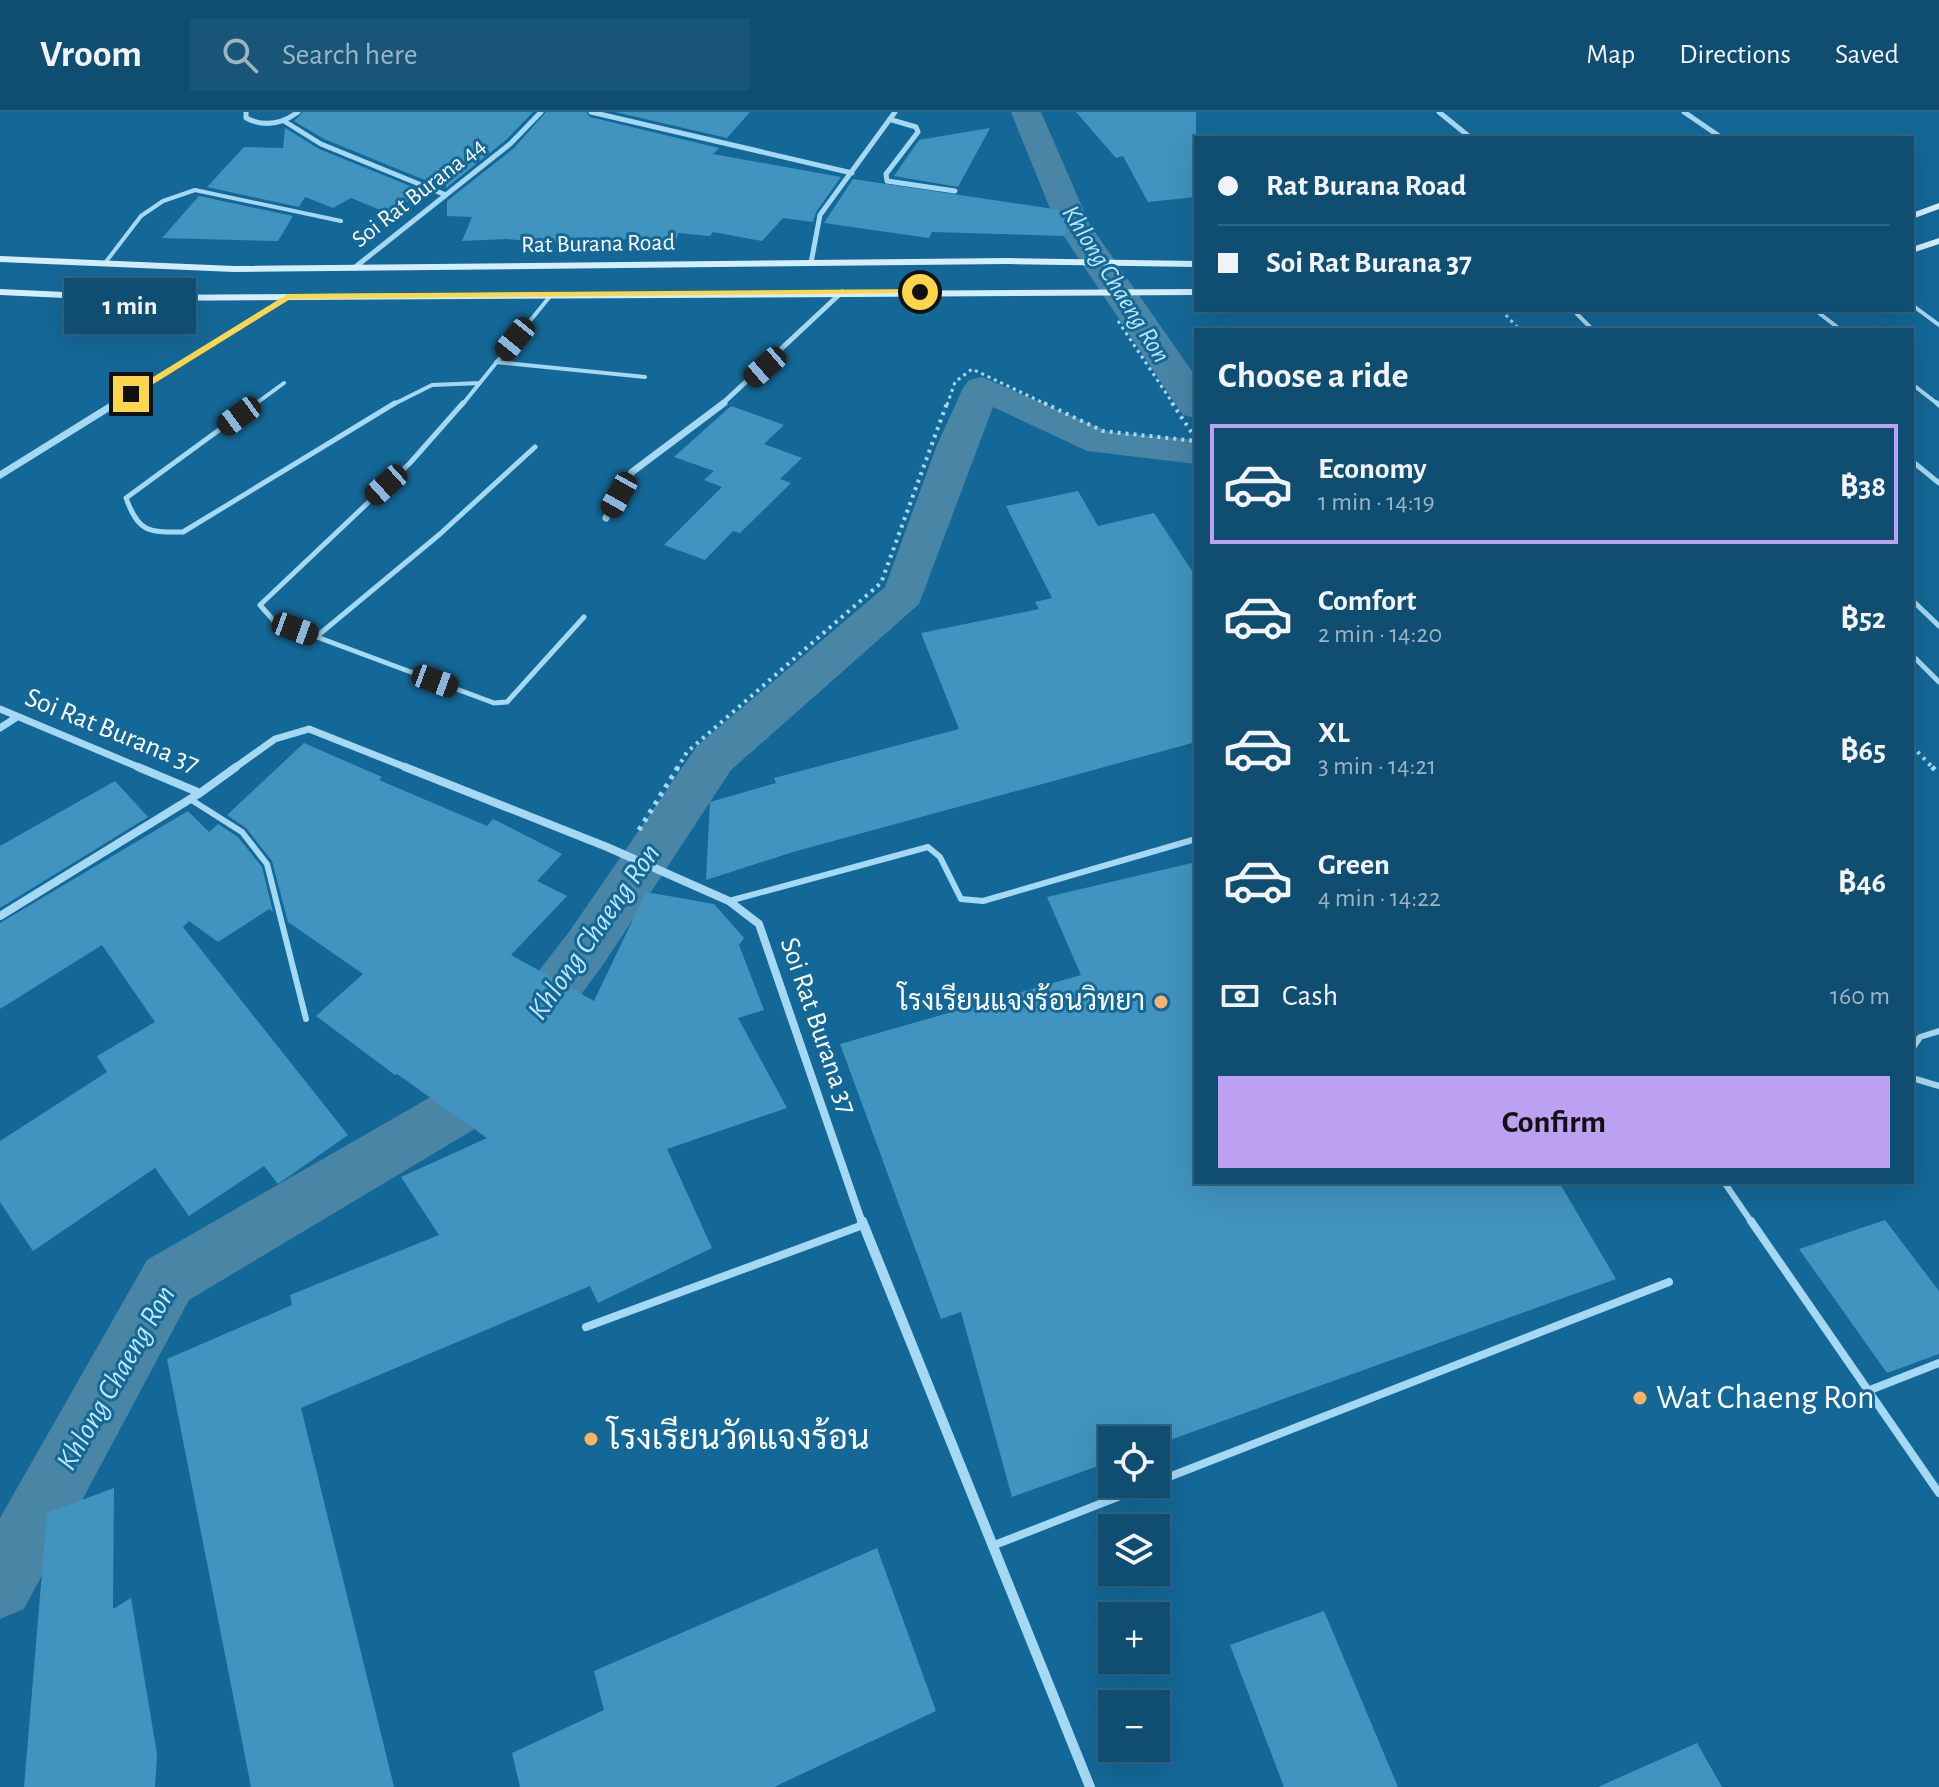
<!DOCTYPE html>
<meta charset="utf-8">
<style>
:root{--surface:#0f4e71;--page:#185576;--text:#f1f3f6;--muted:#9bb4c3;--line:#2f6584;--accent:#bca0f2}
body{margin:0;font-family:"Alegreya Sans",Sarabun,sans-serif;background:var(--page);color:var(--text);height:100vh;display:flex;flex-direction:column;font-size:30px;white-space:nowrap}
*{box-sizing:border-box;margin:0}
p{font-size:26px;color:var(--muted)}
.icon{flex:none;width:44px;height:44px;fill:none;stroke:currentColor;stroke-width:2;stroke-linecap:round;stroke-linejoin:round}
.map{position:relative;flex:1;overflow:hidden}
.sheet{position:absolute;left:1194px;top:216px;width:720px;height:856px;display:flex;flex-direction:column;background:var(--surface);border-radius:0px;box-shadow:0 8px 32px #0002,0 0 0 2px var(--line)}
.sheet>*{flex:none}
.banner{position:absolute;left:1194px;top:24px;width:720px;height:176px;border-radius:0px;box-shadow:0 8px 32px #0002,0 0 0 2px var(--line);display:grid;align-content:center;height:176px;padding:0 24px;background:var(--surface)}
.fabs{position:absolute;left:1098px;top:1314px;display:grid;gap:16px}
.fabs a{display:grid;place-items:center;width:72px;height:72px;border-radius:0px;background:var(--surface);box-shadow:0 8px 32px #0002,0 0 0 2px var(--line);font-size:40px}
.end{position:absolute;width:36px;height:36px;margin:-18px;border:10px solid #ffd54a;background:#111;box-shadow:0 0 0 4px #111}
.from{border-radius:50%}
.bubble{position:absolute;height:56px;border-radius:0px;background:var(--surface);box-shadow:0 8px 32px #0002,0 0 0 2px var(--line);font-size:26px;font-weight:700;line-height:56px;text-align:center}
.car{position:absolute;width:24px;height:48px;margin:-24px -12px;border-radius:10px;box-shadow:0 0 6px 2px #0007;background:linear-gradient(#222 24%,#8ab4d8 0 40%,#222 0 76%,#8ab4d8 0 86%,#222 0)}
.banner b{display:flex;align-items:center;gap:28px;height:76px;font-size:30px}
.banner b+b{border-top:2px solid var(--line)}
.banner i{width:20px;height:20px;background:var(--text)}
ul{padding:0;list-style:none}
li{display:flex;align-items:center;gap:24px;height:120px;margin:0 16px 12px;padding:0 8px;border:4px solid transparent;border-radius:0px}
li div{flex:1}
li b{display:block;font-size:30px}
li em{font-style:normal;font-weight:700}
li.current{border-color:var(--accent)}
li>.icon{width:72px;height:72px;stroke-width:1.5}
h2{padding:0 24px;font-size:36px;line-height:96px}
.pay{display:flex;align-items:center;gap:20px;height:88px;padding:0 24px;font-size:30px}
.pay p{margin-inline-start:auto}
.button{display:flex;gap:16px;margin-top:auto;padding:16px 24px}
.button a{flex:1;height:92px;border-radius:0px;background:var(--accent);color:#111;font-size:32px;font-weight:700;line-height:92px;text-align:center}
header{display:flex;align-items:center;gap:48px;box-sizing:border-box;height:112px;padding:0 40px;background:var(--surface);border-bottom:2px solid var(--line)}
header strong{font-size:38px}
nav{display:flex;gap:44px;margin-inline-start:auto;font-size:28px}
.search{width:560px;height:72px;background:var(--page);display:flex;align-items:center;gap:20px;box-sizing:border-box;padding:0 28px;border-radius:0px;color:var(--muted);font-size:30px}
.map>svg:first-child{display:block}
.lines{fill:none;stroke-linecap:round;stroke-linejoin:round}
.canal{fill:#4985a5;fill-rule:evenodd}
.building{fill:#4194c0}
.path-far2{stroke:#a5d8f2;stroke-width:3;stroke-dasharray:3 4;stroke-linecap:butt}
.path-far1{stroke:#a5d8f2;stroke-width:4;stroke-dasharray:3 5;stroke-linecap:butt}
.path{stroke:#a5d8f2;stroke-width:5;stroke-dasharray:4 6;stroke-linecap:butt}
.service-far3{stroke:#a5d8f2;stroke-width:4}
.service-far2{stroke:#a5d8f2;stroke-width:5}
.service-far1{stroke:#a5d8f2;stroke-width:6}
.service{stroke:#a5d8f2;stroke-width:8}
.minor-far3{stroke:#a5d8f2;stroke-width:5}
.minor-far2{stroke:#a5d8f2;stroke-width:7}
.minor-far1{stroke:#a5d8f2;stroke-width:8}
.minor{stroke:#a5d8f2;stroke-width:10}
.secondary{fill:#d4eefc;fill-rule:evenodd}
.route{fill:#ffd54a}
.poi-dot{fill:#ffb366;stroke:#146897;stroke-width:3}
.labels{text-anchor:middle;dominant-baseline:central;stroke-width:6;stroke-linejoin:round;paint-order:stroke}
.far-street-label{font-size:24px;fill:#fff;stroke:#146897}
.far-water-label{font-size:26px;font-style:italic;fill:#bde6fa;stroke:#146897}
.street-label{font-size:28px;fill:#fff;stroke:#146897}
.poi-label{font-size:28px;fill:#fff;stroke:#146897;text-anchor:end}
.water-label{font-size:30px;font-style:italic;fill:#bde6fa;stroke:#146897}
.near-poi-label{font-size:34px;fill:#fff;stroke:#146897;text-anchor:start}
</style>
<header>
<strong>Vroom</strong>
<div class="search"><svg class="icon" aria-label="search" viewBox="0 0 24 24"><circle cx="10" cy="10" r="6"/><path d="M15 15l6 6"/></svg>Search here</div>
<nav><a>Map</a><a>Directions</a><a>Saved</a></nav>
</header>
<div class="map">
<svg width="1939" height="1675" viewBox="0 0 1939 1675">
<rect width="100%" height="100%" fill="#146897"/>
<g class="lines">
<path class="canal" d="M1011 0H1041L1090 113 1196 265V306L1183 303 1057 114Z
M982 265 1109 320 1196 328V352L1087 339 993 295 919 492 731 658 605 850 488 1009 189 1188 24 1497 0 1507V1406L147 1148 448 975 569 820 697 634 885 475 937 333 963 276 969 268Z"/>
</g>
<path class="building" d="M303 0H533L506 28 446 76V68L437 73 324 27 294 9Z
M546 0H586L590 5 719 36 713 42 841 65 816 100 813 110 783 106 762 129 713 120 710 124 678 121 677 127H583L580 132 506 127 462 129 472 105 447 104V89L514 36Z
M615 0H750L727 26Z
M1076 0H1196V85L1148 90 1123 44 1116 46Z
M285 16 319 37 425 80 388 101 351 86 333 96 305 85 299 95 207 75 244 35 283 36Z
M990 16 958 75 894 64 919 28Z
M853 67 1067 99 1065 124 932 120 929 126 824 111Z
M199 84 293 104 278 129 162 126Z
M731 294 784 313 764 332 802 346 780 367 791 371 740 421 733 419 705 448 664 433 722 375 704 368 714 359 674 345Z
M1078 379 1098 414 1154 401 1196 465V630L793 740 706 768 710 690 776 671 774 666 959 617 921 521 1039 497 1035 490 1052 486 1006 394Z
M304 631 382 665 379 668 487 714 493 707 562 742 537 769 567 784 511 843 594 889 646 780 714 792 744 826 739 833 764 898 738 906 787 996 667 1037 712 1136 598 1191 590 1174 301 1296 394 1675H251L167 1247 292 1193 290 1183 439 1123 401 1065 487 1026 397 962 395 963 316 904 363 862 288 810 272 749 246 716 227 703Z
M115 669 148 705 0 796V734Z
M188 699 209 720 218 712 238 725 262 755 273 800 269 797 218 830 189 809 183 815 348 1023 278 1072 264 1054 189 1104 155 1056 33 1139 0 1090V1029L107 960 97 944 155 910 102 833 0 897V811Z
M1196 750V1070H1559L1616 1167 1156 1333V1328H1112V1349L1012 1385 961 1200 941 1207 840 932 1081 863 1047 785Z
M1885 1108 1939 1179V1242L1887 1261 1799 1137Z
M114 1376 113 1497 131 1486 157 1642 155 1675H24L47 1401Z
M877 1436 936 1599 774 1675H520L512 1641 604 1598 594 1559Z
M1324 1499 1398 1675H1284L1230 1533Z
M1697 1631 1722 1675H1598Z"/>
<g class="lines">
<path class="path-far2" d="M1501 198 1520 218
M1118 209 1174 293
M947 293 955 270 972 257 1048 293"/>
<path class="path-far1" d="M1044 291 1103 319 1196 329
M1172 291 1196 327
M1912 634 1934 657
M677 657 687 640 881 471 947 291"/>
<path class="path" d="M1932 655 1939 662
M639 718 678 655"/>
<path class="service-far3" d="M105 151 141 104 163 89 195 78 341 109
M1912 193 1939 213
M1573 198 1593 218
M1815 198 1841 218
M496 250 645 265
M1912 272 1939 293
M254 293 284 271
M392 293 432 273 480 271
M462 293 551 183"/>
<path class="service-far2" d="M256 291 126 386C139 421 148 420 183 420L395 291
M463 291 410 351 260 493 274 509 494 591 507 590 584 505
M1937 291 1939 293
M1912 349 1939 371
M1912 488 1939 514
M316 525 440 422 535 335
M1912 543 1939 570"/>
<path class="service-far1" d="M190 687 242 720 267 752 306 907
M729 789 928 735 940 745 961 787 983 789 1196 727
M1912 937 1920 925 1939 919
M1912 966 1939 974
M1724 1070 1752 1111"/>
<path class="service" d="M1751 1109 1939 1381
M586 1215 863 1113
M1870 1278 1939 1251
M1156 1370 1669 1170
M992 1434 1151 1372"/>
<path class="minor-far3" d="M246 0V6C264 15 282 12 298 0
M591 0 852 61
M1439 0 1471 26
M1684 0 1722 26
M892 8 916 15 918 20 886 62 887 69 955 79
M284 9 321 32 446 83
M811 151 820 103 895 0
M354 156 510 32 541 0
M113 293 288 185
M721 293 842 180"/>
<path class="minor-far2" d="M0 363 116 291
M606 406 632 360 724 291
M0 597 143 657
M0 616 17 605
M233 657 275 627 309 617 410 657"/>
<path class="minor-far1" d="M138 655 200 681 236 655
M405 655 607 735 729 789 759 812 862 1111
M0 804 200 681"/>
<path class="minor" d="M862 1109 1090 1675"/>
<path class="secondary" d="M1939 91V97L1912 107V101Z
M1939 126V132L1912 141V135Z
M0 144 234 154 1008 146 1196 149V155L1008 152 234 160 0 150Z
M0 177 130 183 1196 177V183L130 189 0 183Z"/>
</g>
<path class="route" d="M920 177 923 181 290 187 134 284 126 282 288 182Z"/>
<g class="poi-dot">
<circle cx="1161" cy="890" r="8"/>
<circle cx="1640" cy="1286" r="8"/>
<circle cx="591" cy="1327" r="8"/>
</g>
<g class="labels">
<g class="far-street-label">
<text transform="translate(419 81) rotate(-38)">Soi Rat Burana 44</text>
<text transform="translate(598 132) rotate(-1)">Rat Burana Road</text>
</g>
<g class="far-water-label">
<text transform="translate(1116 172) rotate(58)">Khlong Chaeng Ron</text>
</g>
<g class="street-label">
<text transform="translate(112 619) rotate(22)">Soi Rat Burana 37</text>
<text transform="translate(818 914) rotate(71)">Soi Rat Burana 37</text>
</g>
<g class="poi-label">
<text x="1145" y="890">โรงเรียนแจงร้อนวิทยา</text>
</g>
<g class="water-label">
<text transform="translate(594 820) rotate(-55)">Khlong Chaeng Ron</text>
<text transform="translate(116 1266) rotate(-60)">Khlong Chaeng Ron</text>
</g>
<g class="near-poi-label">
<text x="1656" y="1286">Wat Chaeng Ron</text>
<text x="607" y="1327">โรงเรียนวัดแจงร้อน</text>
</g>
</g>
</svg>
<div class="fabs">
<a><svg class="icon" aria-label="locate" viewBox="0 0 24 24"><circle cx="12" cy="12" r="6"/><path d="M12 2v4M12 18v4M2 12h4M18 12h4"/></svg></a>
<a><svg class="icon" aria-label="layers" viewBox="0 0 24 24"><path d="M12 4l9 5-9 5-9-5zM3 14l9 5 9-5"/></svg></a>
<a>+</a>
<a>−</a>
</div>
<i class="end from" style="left:920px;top:180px"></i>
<i class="end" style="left:131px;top:282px"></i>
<div class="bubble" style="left:64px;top:166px;width:132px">1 min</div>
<i class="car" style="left:515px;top:227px;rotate:219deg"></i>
<i class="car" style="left:765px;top:255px;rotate:229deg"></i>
<i class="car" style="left:239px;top:304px;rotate:234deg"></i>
<i class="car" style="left:386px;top:373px;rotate:228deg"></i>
<i class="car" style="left:619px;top:383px;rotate:209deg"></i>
<i class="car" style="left:295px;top:517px;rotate:110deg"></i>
<i class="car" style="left:435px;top:569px;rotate:110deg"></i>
<div class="banner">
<b><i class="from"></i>Rat Burana Road</b>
<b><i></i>Soi Rat Burana 37</b>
</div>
<section class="sheet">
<h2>Choose a ride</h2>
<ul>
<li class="current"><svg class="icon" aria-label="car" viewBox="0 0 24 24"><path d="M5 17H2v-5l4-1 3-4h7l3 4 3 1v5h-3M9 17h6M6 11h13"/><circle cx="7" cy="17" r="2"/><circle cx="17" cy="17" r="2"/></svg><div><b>Economy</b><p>1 min · 14:19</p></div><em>฿38</em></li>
<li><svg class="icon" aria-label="car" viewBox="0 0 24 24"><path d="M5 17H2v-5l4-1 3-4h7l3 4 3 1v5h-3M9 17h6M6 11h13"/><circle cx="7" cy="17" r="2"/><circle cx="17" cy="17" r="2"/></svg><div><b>Comfort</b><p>2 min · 14:20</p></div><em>฿52</em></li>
<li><svg class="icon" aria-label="car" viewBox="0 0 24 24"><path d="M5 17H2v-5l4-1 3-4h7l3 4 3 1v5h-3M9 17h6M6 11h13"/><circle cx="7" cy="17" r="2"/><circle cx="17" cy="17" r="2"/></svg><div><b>XL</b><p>3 min · 14:21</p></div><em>฿65</em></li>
<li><svg class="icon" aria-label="car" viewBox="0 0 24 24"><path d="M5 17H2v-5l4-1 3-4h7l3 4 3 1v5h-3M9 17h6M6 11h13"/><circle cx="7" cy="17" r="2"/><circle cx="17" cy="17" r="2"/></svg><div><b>Green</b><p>4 min · 14:22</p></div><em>฿46</em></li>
</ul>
<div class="pay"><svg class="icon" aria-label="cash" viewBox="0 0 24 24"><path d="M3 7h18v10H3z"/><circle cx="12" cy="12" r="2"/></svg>Cash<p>160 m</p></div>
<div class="button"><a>Confirm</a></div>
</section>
</div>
